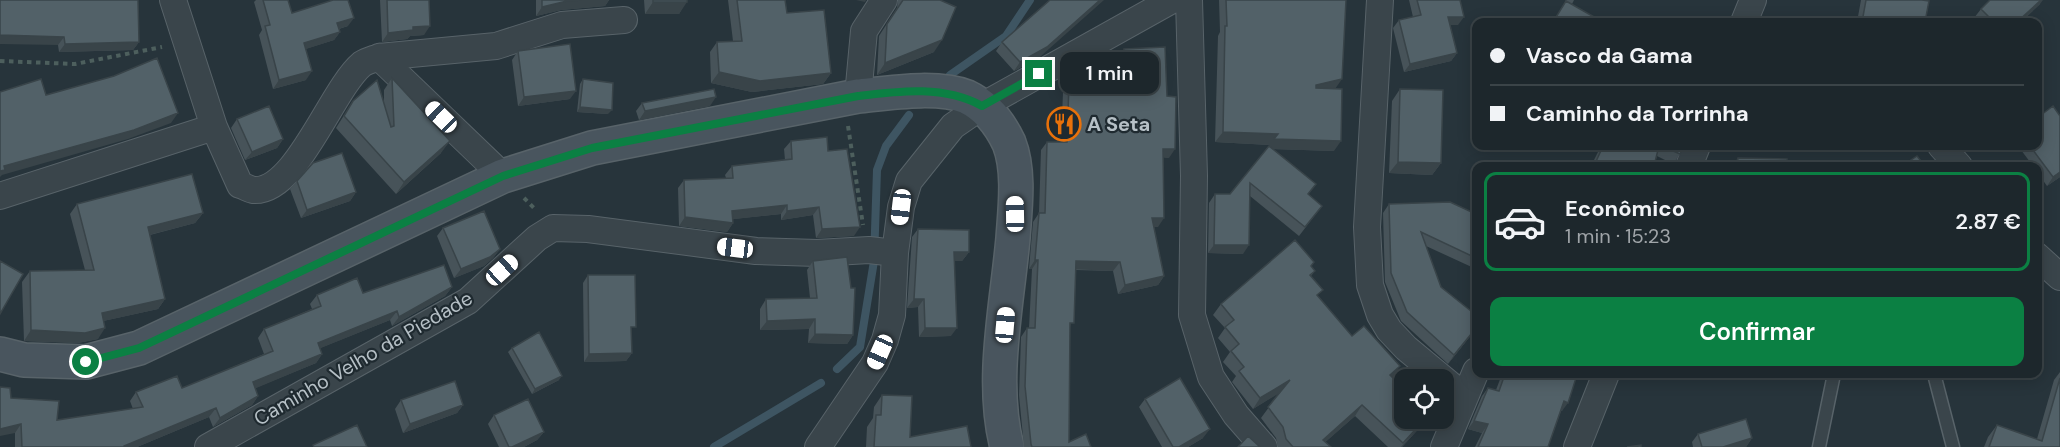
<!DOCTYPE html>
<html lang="pt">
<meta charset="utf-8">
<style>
:root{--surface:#1d272c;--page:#2a3338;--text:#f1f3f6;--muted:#a0a5a9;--line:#3b4448;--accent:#0b8043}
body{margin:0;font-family:"DM Sans",sans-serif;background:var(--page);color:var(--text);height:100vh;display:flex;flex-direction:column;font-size:22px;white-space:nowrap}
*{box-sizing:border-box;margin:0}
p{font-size:20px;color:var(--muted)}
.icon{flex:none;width:33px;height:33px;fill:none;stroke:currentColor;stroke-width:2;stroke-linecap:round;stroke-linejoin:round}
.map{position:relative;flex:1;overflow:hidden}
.panel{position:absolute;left:1472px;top:162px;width:570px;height:216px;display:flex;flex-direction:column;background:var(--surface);border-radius:12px;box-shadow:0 3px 15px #0003,0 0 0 2px var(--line)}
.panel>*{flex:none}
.banner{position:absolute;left:1472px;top:18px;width:570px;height:132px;border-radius:12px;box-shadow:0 3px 15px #0003,0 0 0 2px var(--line);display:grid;align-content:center;height:132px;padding:0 18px;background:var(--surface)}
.controls{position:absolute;left:1394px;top:369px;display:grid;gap:12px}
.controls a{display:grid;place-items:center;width:60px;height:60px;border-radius:12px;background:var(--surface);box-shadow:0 3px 15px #0003,0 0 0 2px var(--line);font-size:30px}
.end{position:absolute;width:27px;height:27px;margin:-14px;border:8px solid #0b8043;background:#fff;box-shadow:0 0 0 3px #fff}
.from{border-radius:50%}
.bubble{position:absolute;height:42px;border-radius:12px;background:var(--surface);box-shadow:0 3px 15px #0003,0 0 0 2px var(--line);font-size:20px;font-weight:600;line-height:42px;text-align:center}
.car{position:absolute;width:18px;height:36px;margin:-18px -9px;border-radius:8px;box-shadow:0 0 4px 2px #0007;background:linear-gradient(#fff 24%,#345 0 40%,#fff 0 76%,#345 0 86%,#fff 0)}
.banner b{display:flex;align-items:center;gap:21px;height:57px;font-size:22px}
.banner b+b{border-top:2px solid var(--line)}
.banner i{width:15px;height:15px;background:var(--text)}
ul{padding:10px 0 0;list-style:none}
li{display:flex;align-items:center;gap:18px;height:99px;margin:0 12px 9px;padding:0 6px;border:3px solid transparent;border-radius:12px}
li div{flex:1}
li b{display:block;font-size:22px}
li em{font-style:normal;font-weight:600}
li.current{border-color:var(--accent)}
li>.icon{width:54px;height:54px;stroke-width:1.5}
.action{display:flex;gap:12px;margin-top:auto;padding:12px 18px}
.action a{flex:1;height:69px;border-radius:12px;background:var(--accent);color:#fff;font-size:24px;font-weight:600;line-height:69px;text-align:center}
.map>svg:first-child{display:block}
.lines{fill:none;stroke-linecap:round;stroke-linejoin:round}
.stream{stroke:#3e5562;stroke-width:8}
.lane-casing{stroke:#586369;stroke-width:15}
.street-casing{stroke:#586369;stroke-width:28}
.secondary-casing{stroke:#586369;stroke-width:36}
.path{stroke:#4d5f5d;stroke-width:4;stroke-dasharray:4.5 4.5;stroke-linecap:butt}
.lane{stroke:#3a454b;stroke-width:12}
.street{stroke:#3a454b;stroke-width:26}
.secondary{stroke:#49555e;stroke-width:33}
.wall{fill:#475359}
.shaded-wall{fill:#394449}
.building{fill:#526168;stroke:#394449;stroke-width:1.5}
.route{stroke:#0b8043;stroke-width:8}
.labels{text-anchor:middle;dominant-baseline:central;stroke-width:4.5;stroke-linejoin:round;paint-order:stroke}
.poi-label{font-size:20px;font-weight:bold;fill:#b6c0c6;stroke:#1f2a30;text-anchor:start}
.street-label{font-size:20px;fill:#b6c0c6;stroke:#1f2a30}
</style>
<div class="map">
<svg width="2060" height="447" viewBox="0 0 2060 447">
<rect width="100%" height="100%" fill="#27343b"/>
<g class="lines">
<path class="stream" d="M950 75 1006 36 1030 0
M837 369 860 347 874 261 877 170 886 146 909 115
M714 447 821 383"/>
<defs>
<path id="lane" d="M1934 374 1953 447
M1819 447 1834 374"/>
<path id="street" d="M173 0 214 127 240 185C244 186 249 189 253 190 296 194 331 90 362 64 367 61 374 59 379 57L503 176
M1189 0 1194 176 1192 315 1211 377 1236 415 1264 447
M1380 0 1367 227 1370 285 1380 315 1389 330 1406 348 1465 397
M1744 22 1753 0
M379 57 496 46 562 25 624 20
M858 96 864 31 884 0
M1941 146 1959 166
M1689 166 1697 146
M0 196 214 127
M2037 256 2060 277
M208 447 468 301 537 238 553 228 588 229 756 251 817 253 869 250 895 253
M818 447 875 363 885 340 892 315 895 253 901 207 909 181 953 126 982 106 1172 0
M1444 447 1476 371
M1577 447 1606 374"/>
<path id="secondary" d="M0 354 24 360 86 362 139 348 503 176 592 148 858 96C888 93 938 85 967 97 986 106 1000 124 1009 143 1020 171 1015 209 1013 238 1007 306 990 381 1007 447"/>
</defs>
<use href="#lane" class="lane-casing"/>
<use href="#street" class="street-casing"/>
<use href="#secondary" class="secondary-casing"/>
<path class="path" d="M0 61 75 64 162 47
M848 126 863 225
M524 198 536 210"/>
<use href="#lane" class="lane"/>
<use href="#street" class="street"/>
<use href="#secondary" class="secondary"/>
</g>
<path class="wall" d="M0 0 139 42 133 50 59 52 58 45Z
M256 0H288L292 13 348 26 339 29 340 32 334 40 305 49 306 80 273 89 259 35 262 30 254 2Z
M380 0H429L424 35 410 36 407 39 382 42Z
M536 0H609L605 6 561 10 536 16Z
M644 0H687L679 14H645Z
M728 0H785L787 13 831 73 823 84 752 92 711 83 710 52 717 42 733 41Z
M898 0H940L934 52 877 75 879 36 897 8Z
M1219 0H1346L1335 89 1334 151 1273 149 1308 195 1322 206 1299 236 1250 196 1243 254 1208 253 1209 203 1215 194H1230L1270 145 1215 142 1218 36 1220 32Z
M1409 0H1460L1458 25H1450L1457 53 1451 61 1404 72 1393 28 1399 20 1413 17Z
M1565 0H1574L1572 4Z
M1861 0H1922L1925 22H1857Z
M2040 4 2021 22H1979L1974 18 1981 9Z
M1002 42 1041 56 1014 71 996 51Z
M1124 49 1169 158 1163 157 1158 227H1154L1164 276 1158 285 1118 294 1113 271 1076 270 1070 328 1069 442 1091 447H1024L1019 395 1021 337 1027 328H1029L1032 269H1029L1033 222 1039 213 1041 150 1047 142H1061L1063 92 1069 83 1119 84 1118 58Z
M518 51 570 99 518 106 512 60Z
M392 78 441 153 396 194 336 128 353 101 384 104V90Z
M583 79 608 114 577 112 580 84Z
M1400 89 1441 163 1432 175 1389 173 1392 101Z
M642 103 710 106 639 120 636 111Z
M237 119 283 139 277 148 245 160 231 128Z
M791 141 828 151 854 236 816 238 813 215 781 220V214L733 219V223L727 232 679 226 678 188 684 180 726 178 725 175 732 166 785 160 784 149Z
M1601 146H1684L1680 154 1673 164 1657 156 1654 166H1591Z
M2018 146H2037L2060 177 2047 186 2037 172V166H2033Z
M1738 158 1787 166H1732Z
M297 181 356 192 350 201 301 218 290 189Z
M77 204 203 213 195 223 150 235 165 299 158 309 103 321 98 339 78 343 24 341 22 282 30 271 85 270 70 214Z
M1389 204 1476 214V269L1426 246 1441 287 1476 315V329L1448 364 1401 321 1385 282 1383 213Z
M443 228 500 249 493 258 484 266 454 278 437 236Z
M918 229 969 252 962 261H954L951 336 919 337 918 307 907 308 912 237Z
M813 261 853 335 847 344 808 343 809 329 760 330V309L766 299 810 298 807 270Z
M1314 262 1311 266 1315 271 1311 276 1318 297 1352 336 1392 378 1404 418H1427L1423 424 1402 447H1388L1355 416 1325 442 1331 447H1278L1276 438 1261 418 1280 392 1253 409 1232 382 1236 376 1223 362 1230 352 1218 338 1225 328 1213 315 1221 304Z
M588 275 632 353 626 361 584 362 583 283Z
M452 287 445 296 392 326 390 320 320 348 322 354 316 363 255 388 258 396 252 405 213 427 209 417 137 447H15V433L11 398 57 420 133 409 130 401 136 392 182 388 264 354 258 338 264 329 312 309 310 304 317 295Z
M512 348 559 380 532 394 508 352Z
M2060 372V447H1984L1988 437 1997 425 2037 439 2054 380Z
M1502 374H1573L1562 411H1561L1548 447H1475L1482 433 1468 429 1482 396 1488 388 1496 390Z
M882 395 910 437 971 447H866L867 427 873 418 874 407Z
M1145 399 1203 438 1188 447H1162L1139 407Z
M401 400 463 405 457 413 403 433 395 409Z
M494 415 544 432 537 440 524 447H499L488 424Z
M1698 434 1752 438 1746 447H1693L1692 442Z"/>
<path class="shaded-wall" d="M582 0H609L605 6 561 10 536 16 542 7 567 1Z
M856 0H866L865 2Z
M1100 0H1104L1041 56 1014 71 1020 62Z
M2041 0H2043L2040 4 2021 22H2017Z
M653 2H687L679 14H645Z
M1448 17H1464L1458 25H1442Z
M354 18 348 26 331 31 337 23Z
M430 26 424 35 410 36 407 39 382 42 388 33 413 27Z
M340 32 334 40 297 52 304 43Z
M0 35 64 37 58 45 0 44Z
M942 40 934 52 877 75 885 63Z
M139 42 133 50 59 52 65 44Z
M1457 53 1451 61 1404 72 1410 64Z
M312 71 306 80 273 89 279 80Z
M719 72 831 73 823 84 752 92 711 83Z
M1342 79 1335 89 1309 95 1316 85Z
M576 91 570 99 518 106 524 97Z
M716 97 710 106 639 120 645 111Z
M580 107 612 110 608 114 577 112Z
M178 113 171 123 128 139 2 175 0 177V171L4 166Z
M1223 132 1278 134 1341 141 1334 151 1267 149 1270 145 1215 142Z
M283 139 277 148 245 160 252 152Z
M450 141 441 153 396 194 404 182Z
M1163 149H1175L1169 158 1157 157Z
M1398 162 1441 163 1432 175 1389 173Z
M2060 172V177L2047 186 2053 177Z
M356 192 350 201 301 218 307 210Z
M787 205 781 214 726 220 732 211Z
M819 207 813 215 781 220 787 211Z
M203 213 195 223 141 237 148 227Z
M685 217 733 223 727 232 679 226Z
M1152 218H1164L1158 227H1146Z
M860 227 854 236 816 238 822 229Z
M1214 245H1249L1243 254 1208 253Z
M500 249 493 258 484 266 454 278 461 269Z
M954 252H969L962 261H948Z
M1035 260H1038L1032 269H1029Z
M1076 261 1120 262 1113 271 1070 269Z
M1164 276 1158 285 1118 294 1125 285Z
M452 287 445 296 392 326 399 317Z
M165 299 158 309 94 323 102 313Z
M914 299H924L918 307 907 308Z
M397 311 390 320 311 352 318 343Z
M815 319 809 329 760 330 767 321Z
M105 328 98 339 78 343 24 341 31 330Z
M925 328H957L951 336 919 337Z
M1476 328V329L1448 364 1454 355Z
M815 334 853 335 847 344 808 343Z
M632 353 626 361 584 362 589 354Z
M322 354 316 363 247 392 253 382Z
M1400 366 1393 377 1382 386 1390 375Z
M562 376 559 380 532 394 535 389Z
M1290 380 1283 391 1253 409 1260 398Z
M258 396 252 405 213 427 220 418Z
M1564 401 1568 403 1562 411 1558 410Z
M463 405 457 413 403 433 410 424Z
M1362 405 1355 416 1320 447 1323 440Z
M216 408 209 417 137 447H123L124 446Z
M1426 418H1427L1423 424 1402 447H1401Z
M1474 421 1488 424 1482 433 1468 429Z
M21 424 15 433 0 436V429Z
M1210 429 1203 438 1188 447H1179Z
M544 432 537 440 524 447H512Z
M1752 438 1746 447H1723Z"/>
<path class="building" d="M0 0H138L139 42 65 44 64 37 0 35Z
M263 0H288L292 13 333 0H348L354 18 337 23 340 32 304 43 312 71 279 80 265 26 270 25Z
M387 0H429L430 26 413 27V30L388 33Z
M542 0H582L567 1 542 7Z
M653 0H687V2H653Z
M737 0H785L787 13 824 10 831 73 760 81 719 72 717 42 742 41Z
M903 0H940L956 7 942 40 885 63 887 24Z
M1050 0H1100L1047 47 1020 62 1002 42Z
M1226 0H1346L1342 79 1316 85V88L1342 89 1341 141 1274 139 1278 134 1223 132 1225 26H1227Z
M1417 0H1460L1464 17H1448L1457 53 1410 64 1399 20 1421 15Z
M1866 0H1922L1929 1 1925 22H1862Z
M1990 0H2041L2017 22H1994L1981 9Z
M1566 1 1603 22H1553Z
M570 44 576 91 524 97 518 51Z
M1165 47 1167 96 1176 97 1175 149H1163L1164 218H1152L1164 276 1125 285 1120 262 1076 261 1074 323H1070L1069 442 1086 434 1091 447H1032L1031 444 1025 386 1027 328H1035L1038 260H1035L1039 213H1045L1047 142H1067L1069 83 1125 85 1124 49Z
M157 58 178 113 134 130 4 166 5 170 0 171V92L41 79 46 95 114 76Z
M392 78 450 141 404 182 344 116 353 101 377 80 391 127 394 126Z
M583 79 613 83 612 110 580 107Z
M714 89 716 97 645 111 642 103Z
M1400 89 1443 90 1441 163 1398 162Z
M269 106 283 139 252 152 237 119Z
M2053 106 2060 116V172L2053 177 2030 146H2037V118Z
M827 137 828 151 847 149 860 227 822 229 819 207 787 211V205L732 211 733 223 685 217 684 180 733 178 732 166 792 159 791 141Z
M1269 146 1316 184 1308 194 1322 206 1305 227 1250 183 1249 245H1214L1215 194H1230Z
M1603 146H1659L1654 166H1594Z
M1662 146H1684L1680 154Z
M342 153 356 192 307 210 297 181 313 163Z
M1917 156 1925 166H1902Z
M1738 158 1787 159V166H1737Z
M192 174 203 213 148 227 165 299 102 313 105 328 85 333 31 330 30 271 94 270 77 204Z
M1450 202 1476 214V258L1421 232 1441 287 1476 315V328L1454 355 1407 312 1391 273 1389 204Z
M484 211 500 249 490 257 461 269 443 228Z
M918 229 969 230V252H954L957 328H925L924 299H914Z
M1295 240 1314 262 1311 266 1315 271 1310 275 1323 290 1317 295 1352 336 1364 326 1400 366 1390 375 1404 389V418H1426L1403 443 1362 405 1323 440 1331 447H1293L1286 439 1283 427 1268 407 1290 380 1260 398 1239 371 1244 367 1231 351 1239 344 1225 327 1234 320 1221 304Z
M847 257 851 288H855L853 335 815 334V319L767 321 766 299 817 298 813 261Z
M0 261 23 274 0 314Z
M444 265 452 287 399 317 397 311 318 343 322 354 253 382 258 396 220 418 216 408 124 446V447H22L21 424 0 429V387L10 388 11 398 59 401 57 420 143 407 136 392 177 376 182 388 273 351 264 329 321 306 317 295 357 278 363 293Z
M588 275H635L636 327H631L632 353 589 354Z
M539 332 562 376 535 389 512 348Z
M1505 374H1573L1577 375 1568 403 1564 401 1548 447H1478L1488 424 1474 421 1488 388 1499 391Z
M1180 378 1210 429 1179 447H1173L1145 399Z
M2060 378V447H1989L1997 425 2042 441Z
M455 381 463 405 410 424 401 400Z
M882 395 912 396 910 437 967 426 971 447H874L876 415H881Z
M528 399 544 432 512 447H509L494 415Z
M1746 419 1752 438 1723 447H1702L1698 434Z
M357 425 367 447H314L313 445Z
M1248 436 1260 447H1238Z
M1641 445V447H1627Z"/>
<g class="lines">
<path class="route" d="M86 362 139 348 503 176 592 148 858 96C899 91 944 85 982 106L1039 74"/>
</g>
<defs>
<symbol id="restaurant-ring" viewBox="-11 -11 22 22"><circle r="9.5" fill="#1f2a30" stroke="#e8710a" stroke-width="1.5"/><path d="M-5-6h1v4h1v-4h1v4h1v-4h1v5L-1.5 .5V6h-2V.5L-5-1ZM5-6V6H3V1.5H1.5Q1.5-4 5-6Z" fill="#e8710a"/></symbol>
</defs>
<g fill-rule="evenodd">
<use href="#restaurant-ring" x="1045" y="105" width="38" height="38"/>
</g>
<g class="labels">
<g class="poi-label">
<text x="1087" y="124">A Seta</text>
</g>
<g class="street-label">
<text transform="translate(363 358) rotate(-30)">Caminho Velho da Piedade</text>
</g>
</g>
</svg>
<div class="controls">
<a><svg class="icon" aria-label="locate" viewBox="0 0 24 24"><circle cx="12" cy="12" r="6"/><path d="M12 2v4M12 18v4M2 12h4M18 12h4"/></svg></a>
</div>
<i class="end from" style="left:86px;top:362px"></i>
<i class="end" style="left:1039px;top:74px"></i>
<div class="bubble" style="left:1060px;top:52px;width:99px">1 min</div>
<i class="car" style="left:441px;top:117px;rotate:314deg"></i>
<i class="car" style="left:901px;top:207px;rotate:187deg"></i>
<i class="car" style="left:1015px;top:214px;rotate:359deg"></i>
<i class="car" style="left:735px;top:248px;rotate:277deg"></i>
<i class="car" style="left:502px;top:270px;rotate:48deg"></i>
<i class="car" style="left:1005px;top:325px;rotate:5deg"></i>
<i class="car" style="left:880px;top:352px;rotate:204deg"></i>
<div class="banner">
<b><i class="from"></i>Vasco da Gama</b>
<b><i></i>Caminho da Torrinha</b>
</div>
<section class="panel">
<ul>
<li class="current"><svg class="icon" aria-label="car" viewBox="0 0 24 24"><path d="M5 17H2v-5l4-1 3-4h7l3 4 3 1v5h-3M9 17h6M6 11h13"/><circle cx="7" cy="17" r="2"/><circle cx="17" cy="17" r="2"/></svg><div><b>Econômico</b><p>1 min · 15:23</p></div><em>2.87 €</em></li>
</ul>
<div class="action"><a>Confirmar</a></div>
</section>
</div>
